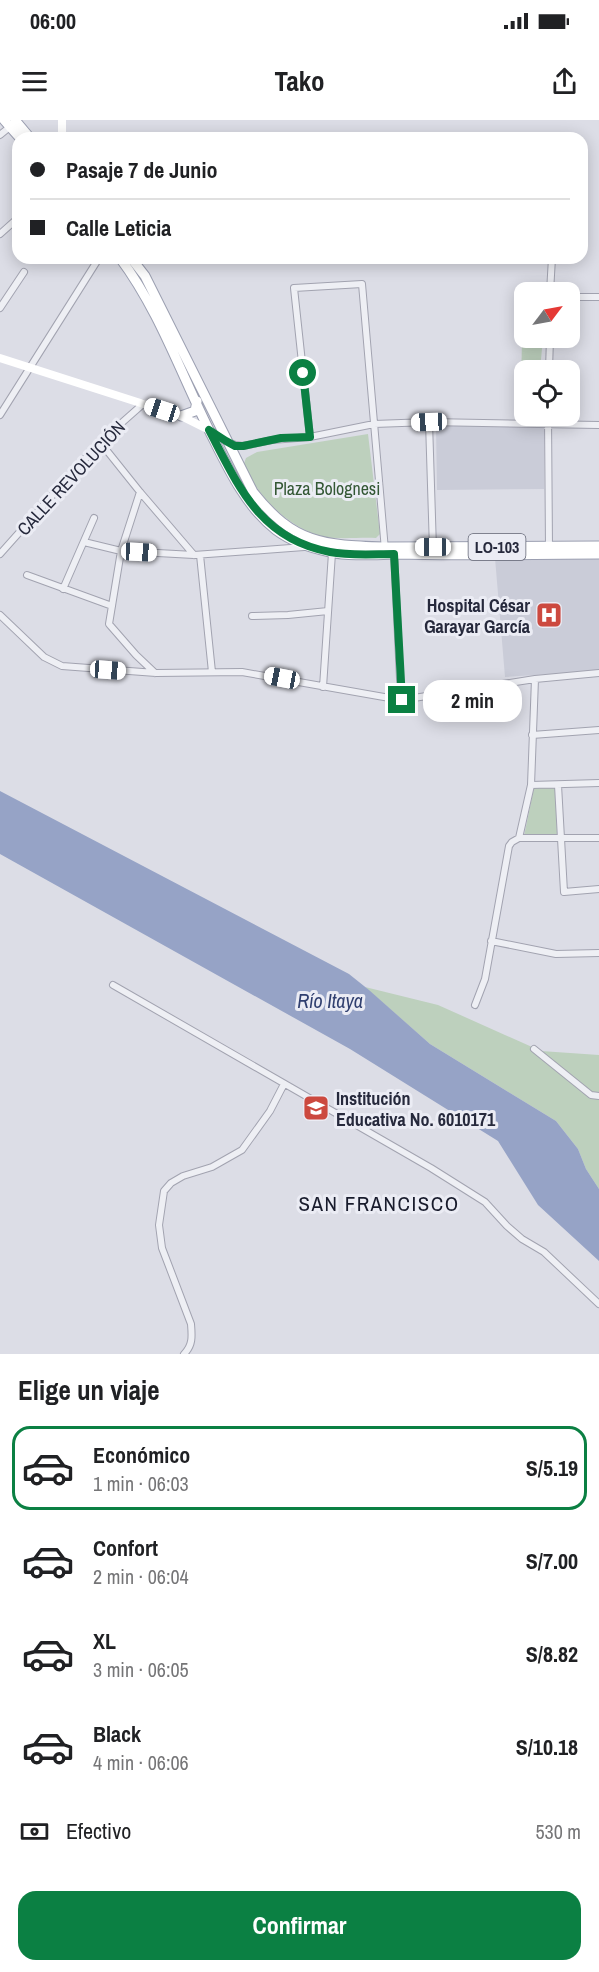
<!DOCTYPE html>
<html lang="es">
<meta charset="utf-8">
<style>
:root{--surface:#fff;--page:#f6f6f6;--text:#202124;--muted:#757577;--line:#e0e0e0;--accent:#0b8043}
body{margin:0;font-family:"Archivo Narrow",sans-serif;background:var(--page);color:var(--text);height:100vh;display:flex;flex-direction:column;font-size:22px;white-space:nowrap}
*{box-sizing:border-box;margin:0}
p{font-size:20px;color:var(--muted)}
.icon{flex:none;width:33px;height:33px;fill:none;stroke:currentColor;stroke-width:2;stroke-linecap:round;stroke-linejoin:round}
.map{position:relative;height:1234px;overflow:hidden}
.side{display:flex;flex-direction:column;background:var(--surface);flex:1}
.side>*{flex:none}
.guide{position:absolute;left:12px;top:12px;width:576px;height:132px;border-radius:18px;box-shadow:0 3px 15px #0003;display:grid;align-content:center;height:132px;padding:0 18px;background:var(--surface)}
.needle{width:39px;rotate:58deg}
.fabs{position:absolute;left:514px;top:162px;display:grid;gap:12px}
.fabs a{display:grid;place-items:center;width:66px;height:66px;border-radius:12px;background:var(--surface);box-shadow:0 3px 15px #0003;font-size:30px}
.end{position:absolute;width:27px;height:27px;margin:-14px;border:8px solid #0b8043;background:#fff;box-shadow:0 0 0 3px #fff}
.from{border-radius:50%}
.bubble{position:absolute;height:42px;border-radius:18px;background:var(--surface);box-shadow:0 3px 15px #0003;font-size:20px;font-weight:700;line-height:42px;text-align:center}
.car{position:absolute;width:18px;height:36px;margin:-18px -9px;border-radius:8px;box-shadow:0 0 4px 2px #0007;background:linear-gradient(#fff 24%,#345 0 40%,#fff 0 76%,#345 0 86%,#fff 0)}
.guide b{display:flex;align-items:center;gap:21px;height:57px;font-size:22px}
.guide b+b{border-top:2px solid var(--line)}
.guide i{width:15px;height:15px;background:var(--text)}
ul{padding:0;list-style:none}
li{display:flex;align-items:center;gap:18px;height:84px;margin:0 12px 9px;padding:0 6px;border:3px solid transparent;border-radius:18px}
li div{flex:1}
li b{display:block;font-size:22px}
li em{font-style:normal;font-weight:700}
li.on{border-color:var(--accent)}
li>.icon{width:54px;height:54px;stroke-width:1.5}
h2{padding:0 18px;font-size:27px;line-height:72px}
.pay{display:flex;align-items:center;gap:15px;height:66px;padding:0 18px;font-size:22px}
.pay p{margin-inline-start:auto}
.action{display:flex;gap:12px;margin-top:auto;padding:12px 18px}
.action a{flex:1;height:69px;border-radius:18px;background:var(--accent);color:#fff;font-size:24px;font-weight:700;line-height:69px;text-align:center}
.status{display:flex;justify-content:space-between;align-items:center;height:42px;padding:0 30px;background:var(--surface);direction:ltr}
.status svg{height:16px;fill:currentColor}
header{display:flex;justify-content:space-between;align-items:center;height:78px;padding:0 18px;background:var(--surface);font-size:27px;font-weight:700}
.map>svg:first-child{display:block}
.built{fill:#caccd8}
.green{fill:#bdd0bd}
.water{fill:#96a3c6}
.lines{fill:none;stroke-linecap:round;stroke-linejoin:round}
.minor-casing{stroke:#a2a3b0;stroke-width:8}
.primary-casing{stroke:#9b9fb1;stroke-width:11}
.minor{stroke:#eeeff4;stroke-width:6}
.secondary{stroke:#fff;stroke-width:8}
.primary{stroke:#fff;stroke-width:9}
.route{stroke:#0b8043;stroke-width:8}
.labels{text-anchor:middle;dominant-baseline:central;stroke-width:6;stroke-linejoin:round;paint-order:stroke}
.shield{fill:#ebecf4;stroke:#616473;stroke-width:1.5}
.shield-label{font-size:16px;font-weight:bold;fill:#26293c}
.street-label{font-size:18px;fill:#26293c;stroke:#ebecf4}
.park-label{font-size:18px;fill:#335734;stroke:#ebecf4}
.poi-label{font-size:18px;font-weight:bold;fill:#26293c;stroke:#ebecf4;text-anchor:end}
.water-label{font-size:20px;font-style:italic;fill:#303f6f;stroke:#ebecf4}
.quarter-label{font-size:21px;letter-spacing:1.5px;fill:#181b2c;stroke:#ebecf4}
</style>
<div class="status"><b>06:00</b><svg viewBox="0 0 49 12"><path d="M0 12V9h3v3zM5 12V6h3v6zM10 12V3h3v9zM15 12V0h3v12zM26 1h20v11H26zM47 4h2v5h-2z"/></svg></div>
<header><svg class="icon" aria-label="menu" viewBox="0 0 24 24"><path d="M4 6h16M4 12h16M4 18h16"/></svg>Tako<svg class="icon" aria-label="share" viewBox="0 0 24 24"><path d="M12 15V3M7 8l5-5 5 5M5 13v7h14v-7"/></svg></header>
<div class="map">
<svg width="599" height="1234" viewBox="0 0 599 1234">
<rect width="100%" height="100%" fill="#dcdde6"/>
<path class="built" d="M436 305 544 308V369L437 370Z
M599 437V551L505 557 495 438Z"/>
<path class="green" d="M525 213V218H543L540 250H525V282L521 278 522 215Z
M368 314 380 414 376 418C360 417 336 420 320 416 286 406 259 376 243 346L246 338 257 332Z
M534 668H556L557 716H524Z
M365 867 438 885 541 931 599 935V1069L586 1049 578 1029 556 1001 430 924Z"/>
<path class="water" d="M0 671 349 854 369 870 430 924 556 1001 578 1029 586 1049 599 1069V1141L538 1085 498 1021 350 929 0 734Z"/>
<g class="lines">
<defs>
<path id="minor" d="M0 15 11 6
M0 114 18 98
M550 172 552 138
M570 177H599
M0 188 24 152
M549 250 550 218
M0 295 99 138
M548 296 549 428
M429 302 433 429
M210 310 226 321 235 325 243 326 272 320 310 317 374 304 429 302 599 305
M310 317 294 168 362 164 385 430
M100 322 140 372 194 435
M140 372 121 431 109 504 136 535 155 553
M84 422 121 431 194 435 304 427
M394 431 401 580
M0 434 100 322 143 284
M200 435 212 552
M27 455 112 486
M63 469 94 398
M0 495 44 537 62 546 156 553 242 552 401 580 535 559 599 553
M252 496 288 495 328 491
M323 567 332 433
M532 615 599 610
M531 665 599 663
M558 665 564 772 599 769
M519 718H599
M491 821 556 834 599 833
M113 865 431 1048 485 1082 507 1106 522 1119 544 1132 599 1184
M475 885 485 859 509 726 512 722 519 718 531 665 535 559
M534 929 591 975 599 976
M184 1234C193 1225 192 1216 191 1204L162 1128 159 1105 164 1071 171 1063 183 1056 212 1047 242 1030 270 991 284 964"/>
<path id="primary" d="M4 0 20 18
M15 0 30 18
M120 138C159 190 181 254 210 312 227 346 245 386 276 410 292 422 310 428 330 432 353 437 379 434 403 434 468 436 534 434 599 434
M131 138 145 156 253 372C294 424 323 425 385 427L599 426
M181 296 195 291 197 281"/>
</defs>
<use href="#minor" class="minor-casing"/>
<use href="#primary" class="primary-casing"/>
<use href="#minor" class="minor"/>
<path class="secondary" d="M62 0V18
M0 238 181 296 209 310"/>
<use href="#primary" class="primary"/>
</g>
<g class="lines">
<path class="route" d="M303 253 310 317 281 318 243 326H235L226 321 209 310C239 367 260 419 330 432 350 436 374 434 394 434L402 580"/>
</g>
<defs>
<symbol id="hospital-square" viewBox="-11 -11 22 22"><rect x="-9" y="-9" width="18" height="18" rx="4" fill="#cc493f" stroke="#ebecf4"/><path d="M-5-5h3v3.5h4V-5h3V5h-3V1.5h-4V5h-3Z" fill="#fff"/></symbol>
<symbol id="school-square" viewBox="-11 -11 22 22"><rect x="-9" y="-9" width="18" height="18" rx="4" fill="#cc493f" stroke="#ebecf4"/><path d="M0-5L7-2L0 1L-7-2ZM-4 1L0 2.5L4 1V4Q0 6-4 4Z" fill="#fff"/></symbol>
</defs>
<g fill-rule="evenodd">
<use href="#hospital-square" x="534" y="480" width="30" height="30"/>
<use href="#school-square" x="301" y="973" width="30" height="30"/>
</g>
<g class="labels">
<rect class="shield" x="468.5" y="414" width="57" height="26" rx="4.5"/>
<g class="shield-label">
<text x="497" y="427">LO-103</text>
</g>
<g class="street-label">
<text transform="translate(71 358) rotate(-47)">CALLE REVOLUCIÓN</text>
</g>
<g class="park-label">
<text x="327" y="368">Plaza Bolognesi</text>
</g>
<g class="poi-label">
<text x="530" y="485">Hospital César<tspan x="530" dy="21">Garayar García</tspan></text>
<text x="336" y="978" text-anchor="start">Institución<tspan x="336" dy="21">Educativa No. 6010171</tspan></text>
</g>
<g class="water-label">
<text x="330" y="880">Río Itaya</text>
</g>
<g class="quarter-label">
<text x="379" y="1083">SAN FRANCISCO</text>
</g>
</g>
</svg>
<div class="fabs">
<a><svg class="needle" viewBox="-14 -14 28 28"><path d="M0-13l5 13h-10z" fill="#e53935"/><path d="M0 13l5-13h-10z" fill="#757577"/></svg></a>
<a><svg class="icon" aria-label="locate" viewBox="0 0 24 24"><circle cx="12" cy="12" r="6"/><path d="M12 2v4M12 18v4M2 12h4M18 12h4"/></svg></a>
</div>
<i class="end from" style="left:303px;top:253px"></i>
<i class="end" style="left:402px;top:580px"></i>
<div class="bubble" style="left:423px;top:560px;width:99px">2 min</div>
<i class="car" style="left:162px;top:290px;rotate:288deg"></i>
<i class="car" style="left:429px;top:302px;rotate:268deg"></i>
<i class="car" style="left:433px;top:427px;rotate:270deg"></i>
<i class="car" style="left:139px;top:432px;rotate:93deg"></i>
<i class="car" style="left:108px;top:550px;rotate:94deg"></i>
<i class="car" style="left:282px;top:558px;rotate:281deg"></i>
<div class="guide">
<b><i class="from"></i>Pasaje 7 de Junio</b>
<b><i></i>Calle Leticia</b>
</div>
</div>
<section class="side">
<h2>Elige un viaje</h2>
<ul>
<li class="on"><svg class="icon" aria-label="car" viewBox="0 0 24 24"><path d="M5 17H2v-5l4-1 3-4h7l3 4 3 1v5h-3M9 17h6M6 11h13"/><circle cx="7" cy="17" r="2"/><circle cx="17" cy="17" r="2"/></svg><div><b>Económico</b><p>1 min · 06:03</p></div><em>S/5.19</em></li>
<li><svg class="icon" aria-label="car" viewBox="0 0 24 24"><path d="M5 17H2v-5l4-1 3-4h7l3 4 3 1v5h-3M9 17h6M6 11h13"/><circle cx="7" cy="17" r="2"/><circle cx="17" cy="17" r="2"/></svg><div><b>Confort</b><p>2 min · 06:04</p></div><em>S/7.00</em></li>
<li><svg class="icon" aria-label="car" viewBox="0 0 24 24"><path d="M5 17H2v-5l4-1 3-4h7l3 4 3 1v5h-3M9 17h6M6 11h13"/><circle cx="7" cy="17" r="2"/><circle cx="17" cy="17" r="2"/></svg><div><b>XL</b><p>3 min · 06:05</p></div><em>S/8.82</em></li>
<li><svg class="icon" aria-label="car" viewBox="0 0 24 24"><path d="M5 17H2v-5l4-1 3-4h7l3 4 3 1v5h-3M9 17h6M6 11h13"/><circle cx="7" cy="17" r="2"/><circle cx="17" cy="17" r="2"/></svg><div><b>Black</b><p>4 min · 06:06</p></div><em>S/10.18</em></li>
</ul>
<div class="pay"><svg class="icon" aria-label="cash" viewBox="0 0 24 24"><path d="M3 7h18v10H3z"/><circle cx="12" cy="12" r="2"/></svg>Efectivo<p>530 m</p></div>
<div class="action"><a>Confirmar</a></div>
</section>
